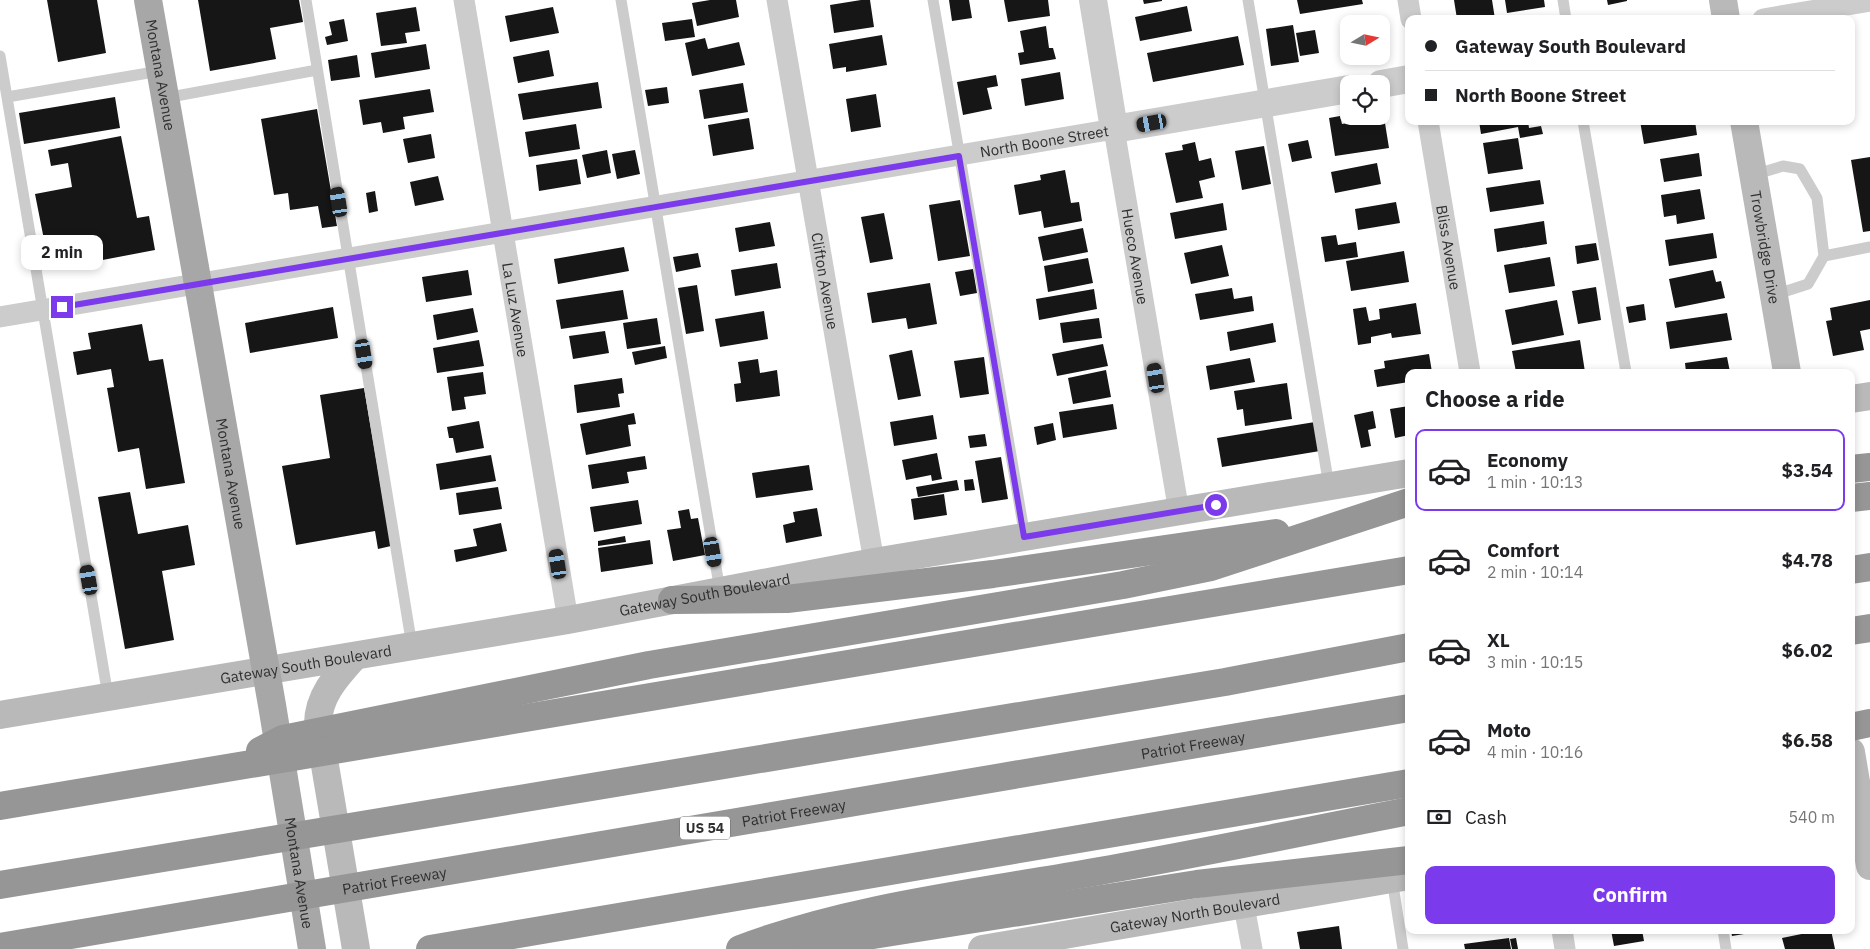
<!DOCTYPE html>
<meta charset="utf-8">
<style>
:root{--surface:#fff;--page:#f6f6f6;--text:#202124;--muted:#757577;--line:#e0e0e0;--accent:#7c3aed}
body{margin:0;font-family:"IBM Plex Sans",sans-serif;background:var(--page);color:var(--text);height:100vh;display:flex;flex-direction:column;font-size:19px;white-space:nowrap}
*{box-sizing:border-box;margin:0}
p{font-size:16px;color:var(--muted)}
.icon{flex:none;width:28px;height:28px;fill:none;stroke:currentColor;stroke-width:2;stroke-linecap:round;stroke-linejoin:round}
.map{position:relative;flex:1;overflow:hidden}
.panel{position:absolute;left:1405px;top:369px;width:450px;height:565px;display:flex;flex-direction:column;background:var(--surface);border-radius:10px;box-shadow:0 2px 8px #0003}
.panel>*{flex:none}
.top-card{position:absolute;left:1405px;top:15px;width:450px;height:110px;border-radius:10px;box-shadow:0 2px 8px #0003;display:grid;align-content:center;height:110px;padding:0 20px;background:var(--surface)}
.needle{width:32px;rotate:80deg}
.tools{position:absolute;left:1340px;top:15px;display:grid;gap:10px}
.tools a{display:grid;place-items:center;width:50px;height:50px;border-radius:10px;background:var(--surface);box-shadow:0 2px 8px #0003;font-size:25px}
.end{position:absolute;width:22px;height:22px;margin:-11px;border:6px solid #7c3aed;background:#fff;box-shadow:0 0 0 2px #fff}
.from{border-radius:50%}
.bubble{position:absolute;height:35px;border-radius:10px;background:var(--surface);box-shadow:0 2px 8px #0003;font-size:16px;font-weight:700;line-height:35px;text-align:center}
.car{position:absolute;width:15px;height:30px;margin:-15px -8px;border-radius:6px;box-shadow:0 0 4px 1px #0007;background:linear-gradient(#222 24%,#8ab4d8 0 40%,#222 0 76%,#8ab4d8 0 86%,#222 0)}
.top-card b{display:flex;align-items:center;gap:18px;height:48px;font-size:19px}
.top-card b+b{border-top:1px solid var(--line)}
.top-card i{width:12px;height:12px;background:var(--text)}
ul{padding:0;list-style:none}
li{display:flex;align-items:center;gap:15px;height:82px;margin:0 10px 8px;padding:0 10px;border:2px solid transparent;border-radius:10px}
li div{flex:1}
li b{display:block;font-size:19px}
li em{font-style:normal;font-weight:700}
li.current{border-color:var(--accent)}
li>.icon{width:45px;height:45px;stroke-width:1.5}
h2{padding:0 20px;font-size:22px;line-height:60px}
.pay{display:flex;align-items:center;gap:12px;height:55px;padding:0 20px;font-size:19px}
.pay p{margin-inline-start:auto}
.cta{display:flex;gap:10px;margin-top:auto;padding:10px 20px}
.cta a{flex:1;height:58px;border-radius:10px;background:var(--accent);color:#fff;font-size:20px;font-weight:700;line-height:58px;text-align:center}
.map>svg:first-child{display:block}
.building{fill:#161616}
.lines{fill:none;stroke-linecap:round;stroke-linejoin:round}
.service{stroke:#ccc;stroke-width:11}
.minor{stroke:#ccc;stroke-width:21}
.tertiary{stroke:#ccc;stroke-width:28}
.secondary{stroke:#b9b9b9;stroke-width:28}
.primary{stroke:#a7a7a7;stroke-width:28}
.motorway{stroke:#969696;stroke-width:28}
.route{stroke:#7c3aed;stroke-width:6}
.labels{text-anchor:middle;dominant-baseline:central;stroke-width:5;stroke-linejoin:round;paint-order:stroke}
.shield{fill:#fff;stroke:#6d6d6d;stroke-width:1}
.shield-label{font-size:14px;font-weight:bold;fill:#2f2f2f}
.street-label{font-size:15px;fill:#2f2f2f;stroke:#fff}
</style>
<div class="map">
<svg width="1870" height="949" viewBox="0 0 1870 949">
<rect width="100%" height="100%" fill="#fff"/>
<path class="building" d="M47 0H97L106 53 58 62Z
M198 0H299L303 22 270 28 276 59 210 71Z
M710 0H736L739 17 697 26 692 3Z
M861 0H870L874 27 834 33 830 5Z
M949 0H969L972 18 952 21Z
M1004 0H1048L1050 16 1008 22Z
M1143 0H1162V1L1144 4Z
M1297 0H1362L1363 4 1300 14Z
M1454 0H1492L1495 19H1457Z
M1505 0H1544L1545 7 1507 13Z
M1607 0H1627V1L1608 5Z
M1187 6 1192 31 1140 41 1135 17Z
M416 7 420 31 405 33 407 43 381 46 376 13Z
M553 7 559 33 510 42 505 16Z
M344 19 348 41 327 45 325 37 332 35 329 22Z
M692 19 695 37 665 41 662 23Z
M1293 25 1299 62 1271 66 1266 29Z
M1046 26 1049 48H1053L1056 59 1020 65 1018 53 1024 52 1020 31Z
M1315 30 1319 53 1300 56 1296 33Z
M882 35 887 65 846 72V67L833 69 829 44Z
M1238 36 1244 65 1153 82 1147 53Z
M705 38 708 49 739 42 745 65 692 76 685 43Z
M426 44 430 69 375 78 371 53Z
M549 50 554 76 518 83 513 57Z
M357 55 360 77 331 81 328 60Z
M1060 72 1064 99 1025 106 1021 79Z
M996 75 998 86 987 88 992 109 963 115 957 82Z
M598 82 602 108 523 120 518 94Z
M743 83 748 112 704 119 699 90Z
M667 87 669 103 648 106 645 90Z
M430 89 434 112 403 117 405 129 383 133 381 122 363 125 359 100Z
M876 94 881 127 851 132 846 99Z
M115 97 120 128 24 144 19 113Z
M317 109 337 226 322 228 318 206 290 210 288 193 274 195 261 119Z
M1340 116 1342 124 1384 117 1389 148 1335 156 1329 118Z
M749 118 754 149 713 156 708 125Z
M1479 121H1528L1529 128 1541 126 1543 134 1520 138 1518 127 1481 134Z
M1640 121H1695L1697 135 1644 144Z
M576 124 580 149 529 157 525 132Z
M431 134 435 158 408 163 403 139Z
M121 136 137 218 149 216 155 250 50 270 35 194 72 187 68 163 51 166 48 150Z
M1518 138 1523 169 1488 174 1483 143Z
M1308 140 1312 158 1292 162 1288 144Z
M1195 142 1199 161 1211 158 1215 177 1199 181 1203 198 1176 203 1165 153 1183 150 1182 145Z
M1264 146 1271 184 1242 190 1235 151Z
M607 150 611 173 587 178 582 155Z
M635 150 640 174 617 179 612 154Z
M1699 153 1702 176 1664 182 1660 159Z
M1870 157V231L1863 232 1851 160Z
M577 159 581 184 539 191 536 165Z
M1377 163 1381 184 1335 193 1331 172Z
M1065 170 1071 203 1079 202 1082 221 1044 228 1041 211 1019 215 1014 185 1041 180 1040 175Z
M438 176 444 200 415 206 410 182Z
M1540 180 1544 204 1490 212 1486 188Z
M1700 189 1705 219 1677 224 1676 215 1664 217 1661 195Z
M375 191 378 211 369 213 366 193Z
M960 200 970 256 938 261 929 205Z
M1396 202 1400 223 1358 230 1355 209Z
M1223 203 1227 230 1175 239 1170 213Z
M884 213 893 259 870 263 861 217Z
M1544 221 1547 244 1497 252 1494 229Z
M770 222 775 246 739 252 735 228Z
M1083 228 1088 252 1043 261 1038 237Z
M1713 233 1717 258 1669 266 1665 240Z
M1336 235 1338 245 1356 242 1358 257 1325 262 1321 237Z
M1596 243 1599 260 1577 264 1575 246Z
M1222 245 1229 276 1191 284 1184 253Z
M624 247 629 271 558 284 554 259Z
M1404 251 1409 282 1351 291 1346 261Z
M698 253 701 267 676 272 673 257Z
M1550 257 1555 286 1509 293 1504 265Z
M1088 258 1093 283 1048 292 1044 266Z
M777 263 781 288 735 296 731 270Z
M973 269 977 293 960 296 955 272Z
M468 270 472 295 426 302 422 277Z
M1713 270 1716 282 1721 281 1725 298 1675 308 1669 279Z
M930 283 937 324 908 329 906 318 872 323 867 293Z
M697 285 704 331 686 334 678 288Z
M1596 287 1601 320 1578 324 1572 291Z
M1232 288 1234 299 1252 296 1254 311 1200 320 1195 294Z
M1094 289 1097 309 1039 320 1036 299Z
M623 290 628 319 561 329 556 300Z
M1557 300 1564 335 1512 345 1505 310Z
M1870 300V329L1860 331 1864 350 1833 356 1826 321 1832 320 1830 308Z
M1416 303 1421 334 1392 338 1391 333 1371 337V343L1358 345 1353 309 1366 307 1369 321 1380 319 1379 309Z
M1644 304 1646 320 1629 323 1626 307Z
M333 307 338 338 250 353 245 323Z
M473 308 478 332 437 340 433 315Z
M764 311 768 339 720 347 715 319Z
M1727 313 1732 340 1670 349 1666 322Z
M657 318 661 344 627 349 623 323Z
M1099 318 1102 338 1063 343 1060 323Z
M1273 323 1276 342 1230 351 1227 332Z
M142 324 149 361 163 359 185 483 146 489 139 448 118 452 107 388 114 387 111 369 77 375 73 352 91 349 88 333Z
M605 331 609 353 573 359 569 336Z
M479 340 484 366 437 373 433 348Z
M1580 340 1585 372H1561V371L1516 372 1512 351Z
M1103 344 1108 366 1057 376 1052 354Z
M665 346 667 358 635 365 632 352Z
M912 350 921 396 898 400 889 355Z
M1429 354 1432 372H1409V382L1377 387 1374 370 1385 368 1384 361Z
M984 357 989 394 960 398 954 361Z
M1727 357 1730 372H1686L1685 363Z
M1250 358 1255 382 1210 390 1206 366Z
M758 359 760 373 777 370 780 396 736 402 734 384 741 383 738 362Z
M1106 370 1111 397 1073 404 1068 378Z
M483 372 486 394 464 397 466 409 452 411 447 377Z
M622 378 624 393 618 394 620 407 577 413 574 385Z
M1287 383 1292 419 1245 426 1243 409 1237 410 1234 391Z
M364 388 391 546 378 549 375 531 296 545 282 466 330 458 320 395Z
M1113 404 1117 429 1063 438 1059 412Z
M1409 406V435L1395 438 1390 409Z
M1373 411 1376 428 1368 430 1371 446 1361 448 1354 415Z
M634 413 636 424 628 425 631 446 586 455 580 424Z
M933 415 937 439 894 446 890 422Z
M479 421 484 448 456 453 453 438H449L447 427Z
M1315 422 1320 451 1222 467 1217 438Z
M1053 423 1056 440 1037 445 1034 427Z
M985 434 987 446 970 448 968 436Z
M937 453 942 479 932 481 931 475 906 480 902 460Z
M491 455 496 481 440 490 436 464Z
M645 456 647 469 627 472 629 483 592 489 588 465Z
M1001 457 1008 499 982 503 975 461Z
M809 465 813 490 756 498 752 473Z
M973 479 975 490 965 491 964 480Z
M957 480 959 490 918 497 916 487Z
M498 487 502 509 459 515 456 493Z
M130 492 138 534 188 525 195 565 162 571 174 640 125 649 98 497Z
M944 494 947 515 914 520 911 499Z
M638 500 642 524 594 532 590 507Z
M817 508 822 536 786 543 783 525 795 522 793 512Z
M689 509 691 519 698 518 705 555 673 561 667 530 681 528 678 511Z
M501 523 507 551 456 562 454 550 477 546 473 529Z
M625 536 626 542 598 546V541Z
M650 540 653 564 601 572 598 548Z
M1339 926 1342 949H1300L1297 932Z
M1611 930H1642L1644 941 1614 946Z
M1731 930H1750V933L1732 936Z
M1821 930H1831L1835 949H1785L1782 938Z
M1509 938 1511 949H1465L1464 944Z
M1516 938 1518 949H1512L1510 939Z"/>
<g class="lines">
<path class="service" d="M306 0 412 646
M621 0 720 591
M933 0 1025 537
M1248 0 1329 486
M1563 0 1566 19
M0 56 108 696
M7 97 160 71
M165 98 317 70
M1583 121 1626 372
M1753 175 1783 166 1800 169 1817 198 1824 256 1808 284 1774 295
M1824 256 1870 247
M1392 879 1403 949
M1723 930 1726 949"/>
<g class="minor">
<path id="s1" d="M464 0 568 620"/>
<path id="s2" d="M777 0 874 562"/>
<path d="M1408 0 1411 19"/>
<path d="M1763 19 1870 1"/>
<path id="s3" d="M1428 121 1470 372"/>
<path id="s4" d="M0 317 1114 129 1179 512"/>
<path d="M1244 906 1252 949"/>
<path d="M1562 930 1565 949"/>
</g>
<path class="tertiary" d="M1093 0 1114 129 1349 89
M1381 84 1409 79"/>
<g class="secondary">
<path d="M1723 0 1726 19"/>
<path id="s5" d="M1744 121 1787 372"/>
<path d="M1851 399 1870 396"/>
<path d="M355 656C337 676 318 696 318 724L356 949"/>
<path id="s6" d="M0 715 568 620 874 562 1409 473"/>
<path d="M1851 752 1870 866"/>
<path id="s7" d="M982 949 1409 876"/>
</g>
<path class="primary" id="s8" d="M148 0 272 705 312 949"/>
<g class="motorway">
<path d="M1851 469 1870 467"/>
<path d="M1851 498 1870 496"/>
<path d="M1851 570 1870 567"/>
<path d="M672 600 787 599 993 574 1276 533"/>
<path d="M1851 631 1870 628"/>
<path d="M1851 727 1870 723"/>
<path d="M260 751 283 739 649 665 1123 585 1211 567 1409 502"/>
<path d="M0 806 1409 570"/>
<path d="M0 885 1225 682 1409 647"/>
<path id="s9" d="M0 947 1409 708"/>
<path d="M790 948 1197 884 1409 860"/>
<path d="M430 949 1409 783"/>
<path d="M740 949C846 909 960 895 1071 876 1184 857 1296 833 1409 811"/>
</g>
</g>
<g class="lines">
<path class="route" d="M62 307 959 156 1024 537 1216 505"/>
</g>
<g class="labels">
<rect class="shield" x="680" y="816.5" width="50" height="23" rx="4"/>
<g class="shield-label">
<text x="705" y="828">US 54</text>
</g>
<g class="street-label">
<text stroke="none"><textPath href="#s8" startOffset="76">Montana Avenue</textPath></text>
<text stroke="none"><textPath href="#s4" startOffset="1059">North Boone Street</textPath></text>
<text stroke="none"><textPath href="#s3" startOffset="128">Bliss Avenue</textPath></text>
<text stroke="none"><textPath href="#s5" startOffset="128">Trowbridge Drive</textPath></text>
<text stroke="none"><textPath href="#s4" startOffset="1259">Hueco Avenue</textPath></text>
<text stroke="none"><textPath href="#s2" startOffset="285">Clifton Avenue</textPath></text>
<text stroke="none"><textPath href="#s1" startOffset="314">La Luz Avenue</textPath></text>
<text stroke="none"><textPath href="#s8" startOffset="481">Montana Avenue</textPath></text>
<text stroke="none"><textPath href="#s6" startOffset="715">Gateway South Boulevard</textPath></text>
<text stroke="none"><textPath href="#s6" startOffset="310">Gateway South Boulevard</textPath></text>
<text stroke="none"><textPath href="#s9" startOffset="1210">Patriot Freeway</textPath></text>
<text stroke="none"><textPath href="#s9" startOffset="805">Patriot Freeway</textPath></text>
<text stroke="none"><textPath href="#s8" startOffset="886">Montana Avenue</textPath></text>
<text stroke="none"><textPath href="#s9" startOffset="400">Patriot Freeway</textPath></text>
<text stroke="none"><textPath href="#s7" startOffset="216">Gateway North Boulevard</textPath></text>
</g>
</g>
</svg>
<div class="tools">
<a><svg class="needle" viewBox="-14 -14 28 28"><path d="M0-13l5 13h-10z" fill="#e53935"/><path d="M0 13l5-13h-10z" fill="#757577"/></svg></a>
<a><svg class="icon" aria-label="locate" viewBox="0 0 24 24"><circle cx="12" cy="12" r="6"/><path d="M12 2v4M12 18v4M2 12h4M18 12h4"/></svg></a>
</div>
<i class="end from" style="left:1216px;top:505px"></i>
<i class="end" style="left:62px;top:307px"></i>
<div class="bubble" style="left:21px;top:235px;width:82px">2 min</div>
<i class="car" style="left:1152px;top:123px;rotate:260deg"></i>
<i class="car" style="left:339px;top:202px;rotate:351deg"></i>
<i class="car" style="left:364px;top:354px;rotate:171deg"></i>
<i class="car" style="left:1156px;top:378px;rotate:351deg"></i>
<i class="car" style="left:713px;top:552px;rotate:170deg"></i>
<i class="car" style="left:558px;top:564px;rotate:351deg"></i>
<i class="car" style="left:89px;top:580px;rotate:350deg"></i>
<div class="top-card">
<b><i class="from"></i>Gateway South Boulevard</b>
<b><i></i>North Boone Street</b>
</div>
<section class="panel">
<h2>Choose a ride</h2>
<ul>
<li class="current"><svg class="icon" aria-label="car" viewBox="0 0 24 24"><path d="M5 17H2v-5l4-1 3-4h7l3 4 3 1v5h-3M9 17h6M6 11h13"/><circle cx="7" cy="17" r="2"/><circle cx="17" cy="17" r="2"/></svg><div><b>Economy</b><p>1 min · 10:13</p></div><em>$3.54</em></li>
<li><svg class="icon" aria-label="car" viewBox="0 0 24 24"><path d="M5 17H2v-5l4-1 3-4h7l3 4 3 1v5h-3M9 17h6M6 11h13"/><circle cx="7" cy="17" r="2"/><circle cx="17" cy="17" r="2"/></svg><div><b>Comfort</b><p>2 min · 10:14</p></div><em>$4.78</em></li>
<li><svg class="icon" aria-label="car" viewBox="0 0 24 24"><path d="M5 17H2v-5l4-1 3-4h7l3 4 3 1v5h-3M9 17h6M6 11h13"/><circle cx="7" cy="17" r="2"/><circle cx="17" cy="17" r="2"/></svg><div><b>XL</b><p>3 min · 10:15</p></div><em>$6.02</em></li>
<li><svg class="icon" aria-label="car" viewBox="0 0 24 24"><path d="M5 17H2v-5l4-1 3-4h7l3 4 3 1v5h-3M9 17h6M6 11h13"/><circle cx="7" cy="17" r="2"/><circle cx="17" cy="17" r="2"/></svg><div><b>Moto</b><p>4 min · 10:16</p></div><em>$6.58</em></li>
</ul>
<div class="pay"><svg class="icon" aria-label="cash" viewBox="0 0 24 24"><path d="M3 7h18v10H3z"/><circle cx="12" cy="12" r="2"/></svg>Cash<p>540 m</p></div>
<div class="cta"><a>Confirm</a></div>
</section>
</div>
